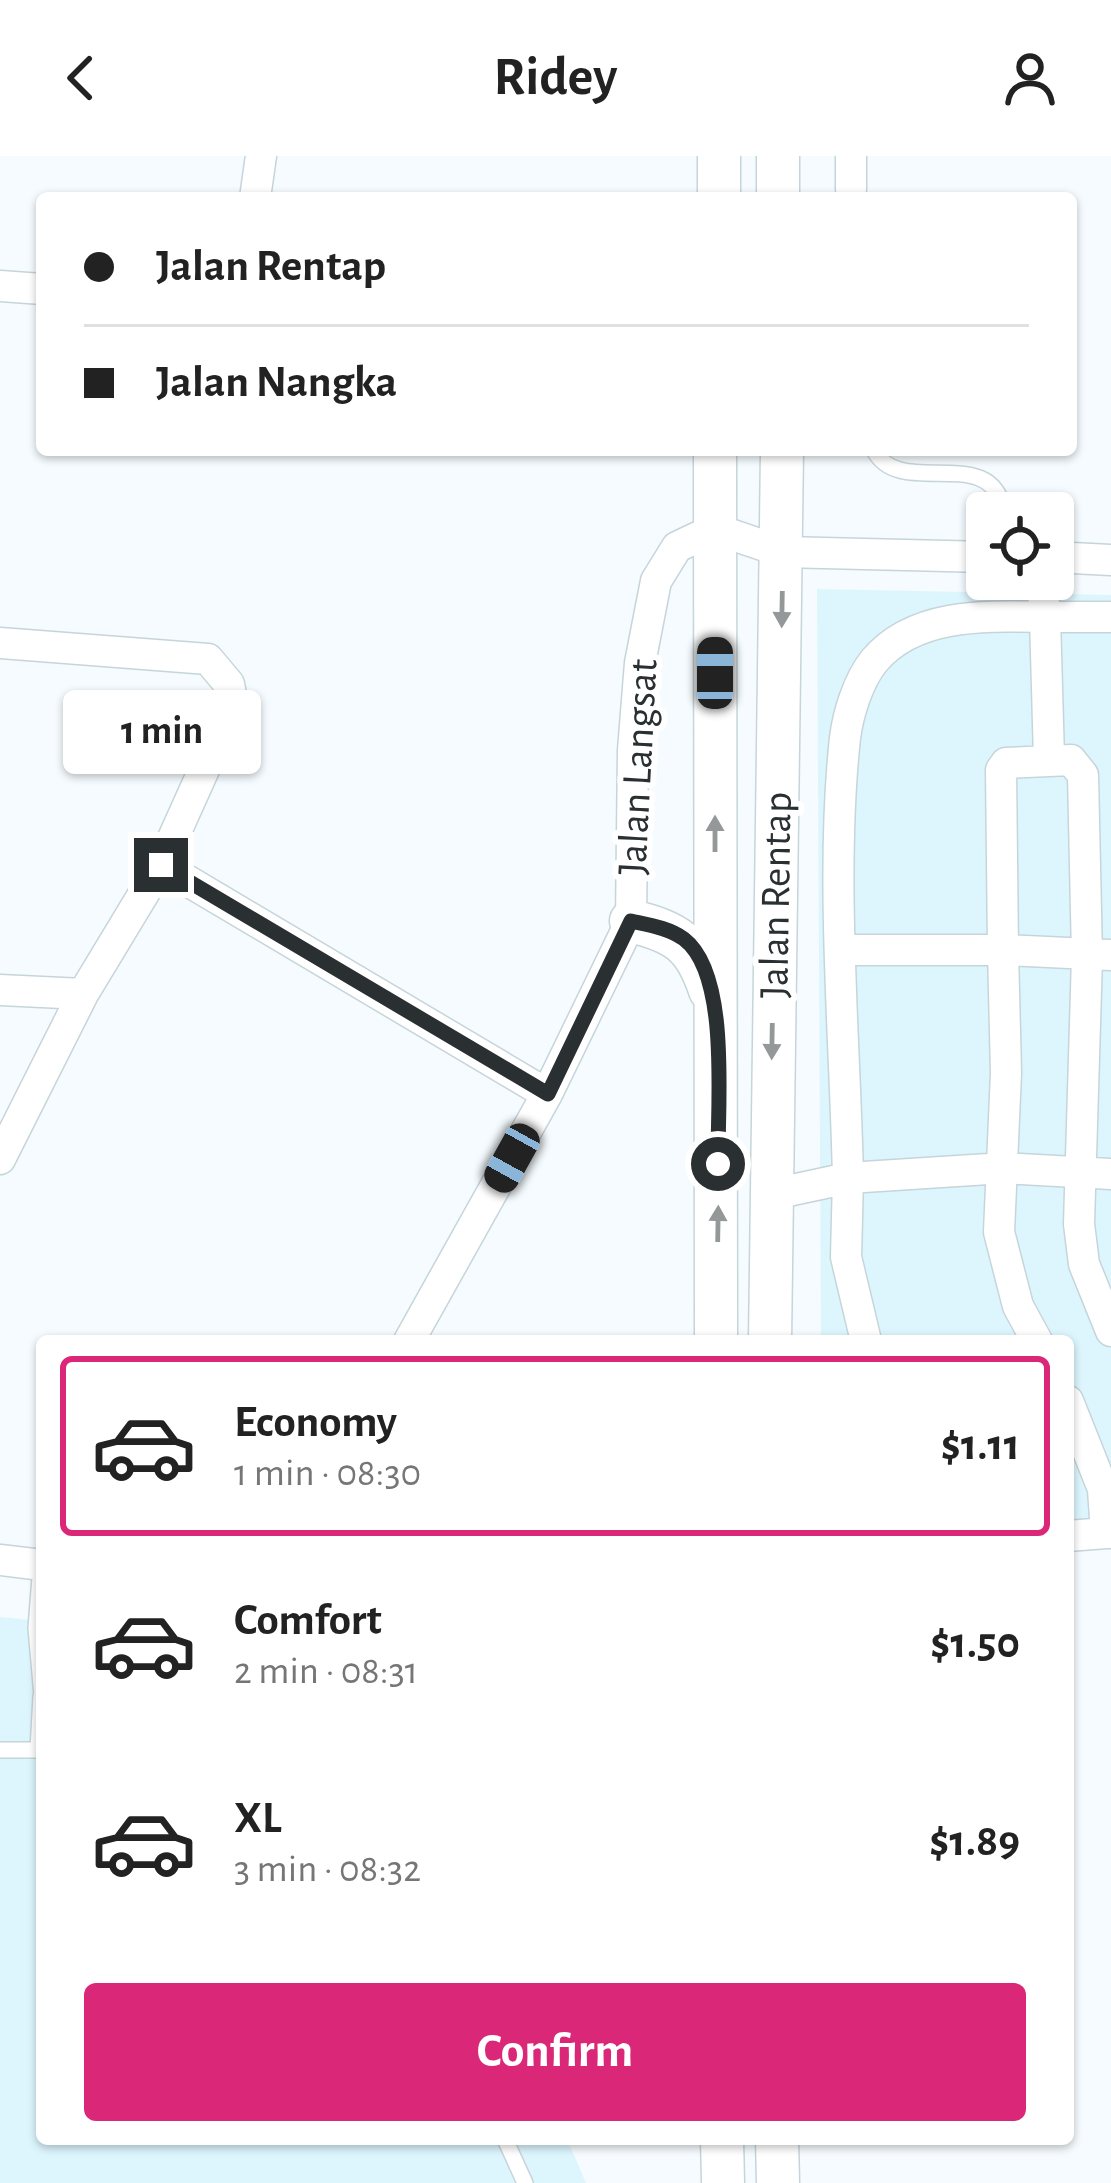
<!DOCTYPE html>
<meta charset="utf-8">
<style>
:root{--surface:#fff;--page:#f6f6f6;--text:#222;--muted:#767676;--line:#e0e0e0;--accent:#db2777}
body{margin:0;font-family:"Alegreya Sans",sans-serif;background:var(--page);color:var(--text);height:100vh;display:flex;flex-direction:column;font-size:45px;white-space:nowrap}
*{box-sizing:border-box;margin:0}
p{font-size:39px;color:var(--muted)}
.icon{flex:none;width:66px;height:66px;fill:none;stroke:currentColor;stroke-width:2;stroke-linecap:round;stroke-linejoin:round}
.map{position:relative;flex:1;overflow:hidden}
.panel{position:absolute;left:36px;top:1179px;width:1038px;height:810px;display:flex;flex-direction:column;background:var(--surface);border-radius:12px;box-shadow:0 3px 9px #0004}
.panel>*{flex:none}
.banner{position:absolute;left:36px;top:36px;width:1041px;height:264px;border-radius:12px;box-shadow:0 3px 9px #0004;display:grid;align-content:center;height:264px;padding:0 48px;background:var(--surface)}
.tools{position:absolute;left:966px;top:336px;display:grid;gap:24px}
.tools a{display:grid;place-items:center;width:108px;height:108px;border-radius:12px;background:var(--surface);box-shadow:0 3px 9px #0004;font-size:60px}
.end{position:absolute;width:54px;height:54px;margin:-27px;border:15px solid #2a3032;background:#fff;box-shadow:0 0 0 6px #fff}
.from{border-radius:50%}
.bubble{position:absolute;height:84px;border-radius:12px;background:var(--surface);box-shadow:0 3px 9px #0004;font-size:39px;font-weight:600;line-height:84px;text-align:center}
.car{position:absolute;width:36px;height:72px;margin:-36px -18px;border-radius:15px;box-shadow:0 0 9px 3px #0007;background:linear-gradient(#222 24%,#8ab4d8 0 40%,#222 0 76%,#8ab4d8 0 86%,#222 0)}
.banner b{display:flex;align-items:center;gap:42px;height:114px;font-size:45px}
.banner b+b{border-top:3px solid var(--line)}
.banner i{width:30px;height:30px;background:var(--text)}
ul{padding:21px 0 0;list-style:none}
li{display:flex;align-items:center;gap:36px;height:180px;margin:0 24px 18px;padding:0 24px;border:6px solid transparent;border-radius:12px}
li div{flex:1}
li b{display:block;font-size:45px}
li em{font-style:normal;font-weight:600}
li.selected{border-color:var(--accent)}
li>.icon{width:108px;height:108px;stroke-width:1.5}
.action{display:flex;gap:24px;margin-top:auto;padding:24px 48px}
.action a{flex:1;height:138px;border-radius:12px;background:var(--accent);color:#fff;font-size:48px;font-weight:600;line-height:138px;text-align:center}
header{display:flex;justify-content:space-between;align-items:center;height:156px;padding:0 48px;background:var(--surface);font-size:54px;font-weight:600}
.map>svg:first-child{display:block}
.built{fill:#ddf6fe}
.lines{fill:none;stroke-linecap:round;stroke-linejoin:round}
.service-casing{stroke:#c6d5da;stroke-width:18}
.minor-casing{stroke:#c6d5da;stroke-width:33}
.secondary-casing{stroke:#c6d5da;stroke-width:45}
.service{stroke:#fff;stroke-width:15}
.minor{stroke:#fff;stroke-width:30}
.secondary{stroke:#fff;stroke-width:42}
.oneway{fill:#949898}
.route{stroke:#2a3032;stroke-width:15}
.labels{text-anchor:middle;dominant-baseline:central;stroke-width:12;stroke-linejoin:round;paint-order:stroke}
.street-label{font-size:42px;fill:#2a3032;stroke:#fff}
</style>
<header><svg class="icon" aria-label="back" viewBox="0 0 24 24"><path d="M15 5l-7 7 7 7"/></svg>Ridey<svg class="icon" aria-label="person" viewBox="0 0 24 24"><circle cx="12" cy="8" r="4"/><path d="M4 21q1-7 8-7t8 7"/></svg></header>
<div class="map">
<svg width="1111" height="2027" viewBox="0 0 1111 2027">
<rect width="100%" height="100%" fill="#f5fbfe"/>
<path class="built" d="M817 433 1111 439V1392L1068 1393V1185H821Z
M0 1461 42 1465V1983H567L586 2027H0Z"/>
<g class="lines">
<defs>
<path id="service" d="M874 294C900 345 993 284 1004 357
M41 1409 36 1472 42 1540
M0 1594H38L41 1540
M505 1983 525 2027"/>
<path id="minor" d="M851 33V0
M255 42 261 0
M0 130 42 133
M1053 401 1111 404
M1042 423 1045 461C988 460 915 456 874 505 858 525 848 558 845 582 830 719 845 883 848 1022L1004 1012 1111 1018
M0 487 208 503 229 528 233 549 161 709 83 838 0 1003
M1049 603 1045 461H1111
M161 709 547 938
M844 794H1003L1006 917 999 1076 1018 1150 1037 1185
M1111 799 1003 794 1001 614 1006 607 1071 604 1083 619 1087 801 1079 1068 1084 1108 1111 1175
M0 834 83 838
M769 1039 848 1022 846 1101 866 1185
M409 1185 547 938 631 765 633 594 640 507 656 425 677 391 715 373 783 396 987 401
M1068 1245 1103 1333 1106 1377H1111
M1068 1380 1106 1377
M0 1404 42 1409"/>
<path id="secondary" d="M778 0V42
M719 42V0
M715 294 716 1185
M631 765C677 776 695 788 710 834
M770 1185 782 294
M722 1983 723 2027
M777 1983 778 2027"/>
</defs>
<use href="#service" class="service-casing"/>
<use href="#minor" class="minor-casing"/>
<use href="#secondary" class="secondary-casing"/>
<use href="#service" class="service"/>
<use href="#minor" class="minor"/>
<use href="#secondary" class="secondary"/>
</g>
<defs><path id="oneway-solid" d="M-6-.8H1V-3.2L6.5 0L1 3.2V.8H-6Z" transform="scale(3)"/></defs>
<g class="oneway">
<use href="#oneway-solid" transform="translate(782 453) rotate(91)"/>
<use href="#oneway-solid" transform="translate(715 678) rotate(-90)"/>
<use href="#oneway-solid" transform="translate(772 885) rotate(91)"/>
<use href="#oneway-solid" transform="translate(718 1068) rotate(-89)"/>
</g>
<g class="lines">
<path class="route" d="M161 709 548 938 631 765C649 769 669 772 684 783 731 819 717 953 718 1008"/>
</g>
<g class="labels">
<g class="street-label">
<text transform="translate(638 611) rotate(-87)">Jalan Langsat</text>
<text transform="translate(776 739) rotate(-89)">Jalan Rentap</text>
</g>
</g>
</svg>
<div class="tools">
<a><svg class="icon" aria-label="locate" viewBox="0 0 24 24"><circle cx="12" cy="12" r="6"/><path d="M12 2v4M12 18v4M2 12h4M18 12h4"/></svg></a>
</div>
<i class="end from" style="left:718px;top:1008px"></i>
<i class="end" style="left:161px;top:709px"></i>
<div class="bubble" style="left:63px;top:534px;width:198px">1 min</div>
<i class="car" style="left:715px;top:517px;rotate:0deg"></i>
<i class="car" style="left:512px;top:1002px;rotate:209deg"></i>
<div class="banner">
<b><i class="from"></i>Jalan Rentap</b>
<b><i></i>Jalan Nangka</b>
</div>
<section class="panel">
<ul>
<li class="selected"><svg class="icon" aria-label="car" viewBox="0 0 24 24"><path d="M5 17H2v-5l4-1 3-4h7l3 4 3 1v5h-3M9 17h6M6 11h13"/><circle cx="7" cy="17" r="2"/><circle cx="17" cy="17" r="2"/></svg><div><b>Economy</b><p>1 min · 08:30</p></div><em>$1.11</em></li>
<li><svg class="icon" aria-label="car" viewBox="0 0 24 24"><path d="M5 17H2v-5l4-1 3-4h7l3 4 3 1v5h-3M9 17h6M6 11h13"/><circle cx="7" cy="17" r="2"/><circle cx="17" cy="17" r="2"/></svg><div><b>Comfort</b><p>2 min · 08:31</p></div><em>$1.50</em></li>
<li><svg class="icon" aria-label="car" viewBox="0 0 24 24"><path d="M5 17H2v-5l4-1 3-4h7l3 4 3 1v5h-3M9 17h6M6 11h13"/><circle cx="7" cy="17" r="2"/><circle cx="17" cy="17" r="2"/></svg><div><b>XL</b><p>3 min · 08:32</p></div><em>$1.89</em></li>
</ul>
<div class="action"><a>Confirm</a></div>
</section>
</div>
